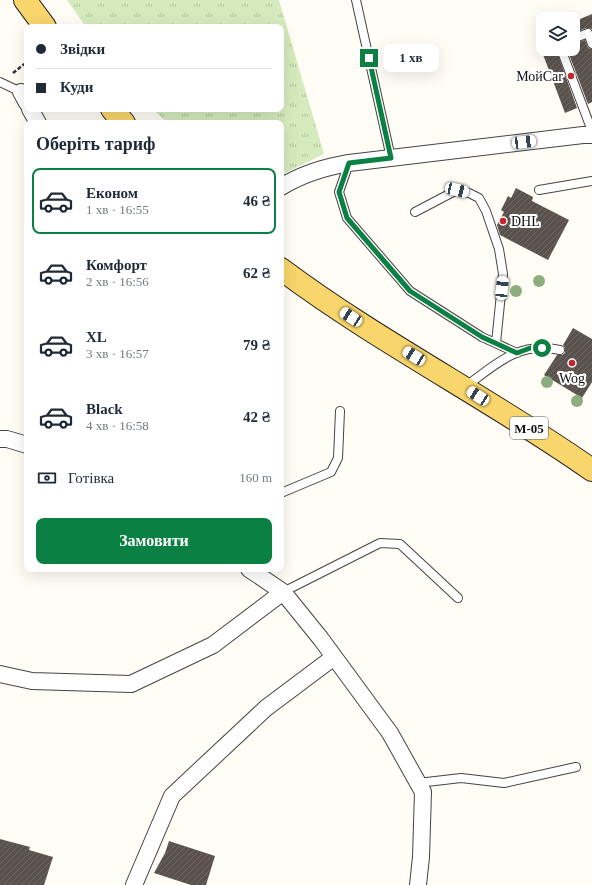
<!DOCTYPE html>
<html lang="uk">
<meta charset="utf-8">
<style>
:root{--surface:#fff;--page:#f6f6f7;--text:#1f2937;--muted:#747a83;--line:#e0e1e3;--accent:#0b8043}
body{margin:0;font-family:"Times New Roman",serif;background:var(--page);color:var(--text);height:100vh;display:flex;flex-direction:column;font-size:15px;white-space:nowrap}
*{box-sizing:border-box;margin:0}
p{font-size:13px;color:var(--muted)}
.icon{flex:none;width:22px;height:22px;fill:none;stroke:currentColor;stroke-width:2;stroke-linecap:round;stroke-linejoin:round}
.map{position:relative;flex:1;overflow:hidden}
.sheet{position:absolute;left:24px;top:120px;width:260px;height:452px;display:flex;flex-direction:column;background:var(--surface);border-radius:8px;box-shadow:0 4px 16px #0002}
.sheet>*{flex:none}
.top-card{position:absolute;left:24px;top:24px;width:260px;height:88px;border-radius:8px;box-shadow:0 4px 16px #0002;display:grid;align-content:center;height:88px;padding:0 12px;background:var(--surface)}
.fabs{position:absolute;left:536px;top:12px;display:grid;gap:8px}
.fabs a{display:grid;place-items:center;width:44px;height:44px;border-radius:8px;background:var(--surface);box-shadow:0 4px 16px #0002;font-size:20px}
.end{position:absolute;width:18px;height:18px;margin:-9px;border:5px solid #0b8043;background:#fff;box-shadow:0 0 0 2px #fff}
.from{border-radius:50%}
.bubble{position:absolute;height:28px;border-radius:8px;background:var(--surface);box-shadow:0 4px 16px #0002;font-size:13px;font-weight:600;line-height:28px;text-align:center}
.car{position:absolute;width:12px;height:24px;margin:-12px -6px;border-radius:5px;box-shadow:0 0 3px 1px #0007;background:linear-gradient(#fff 24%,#345 0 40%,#fff 0 76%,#345 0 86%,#fff 0)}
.top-card b{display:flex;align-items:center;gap:14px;height:38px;font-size:15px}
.top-card b+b{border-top:1px solid var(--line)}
.top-card i{width:10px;height:10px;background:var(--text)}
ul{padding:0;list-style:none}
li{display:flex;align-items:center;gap:12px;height:66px;margin:0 8px 6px;padding:0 4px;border:2px solid transparent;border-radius:8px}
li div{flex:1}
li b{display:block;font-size:15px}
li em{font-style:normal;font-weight:600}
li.current{border-color:var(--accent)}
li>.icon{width:36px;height:36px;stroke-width:1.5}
h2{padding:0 12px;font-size:18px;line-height:48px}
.pay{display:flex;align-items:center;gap:10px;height:44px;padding:0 12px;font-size:15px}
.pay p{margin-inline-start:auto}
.cta{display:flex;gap:8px;margin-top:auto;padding:8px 12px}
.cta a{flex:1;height:46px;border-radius:8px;background:var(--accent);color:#fff;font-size:16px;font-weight:600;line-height:46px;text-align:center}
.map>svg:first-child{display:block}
.grass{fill:url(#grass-tufts)}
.building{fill:url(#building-hatch)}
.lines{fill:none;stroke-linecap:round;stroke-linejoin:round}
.service-casing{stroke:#444;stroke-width:10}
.minor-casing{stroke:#444;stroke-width:18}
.primary-casing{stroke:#222;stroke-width:24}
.path{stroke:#333;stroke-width:2.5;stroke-dasharray:4 2;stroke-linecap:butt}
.service{stroke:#fff;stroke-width:8}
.minor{stroke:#fff;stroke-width:16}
.primary{stroke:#f9d66b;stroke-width:22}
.tree{fill:#8dad7f}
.route{stroke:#0b8043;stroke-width:5}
.poi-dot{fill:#c4262e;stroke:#fff;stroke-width:1.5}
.labels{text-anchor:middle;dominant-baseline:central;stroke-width:4;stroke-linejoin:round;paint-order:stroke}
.shield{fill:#fff;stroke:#585858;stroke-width:1}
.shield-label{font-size:13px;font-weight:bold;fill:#111}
.poi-label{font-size:14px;fill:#111;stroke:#fff;text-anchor:end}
</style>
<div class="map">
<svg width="592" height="885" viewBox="0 0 592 885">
<defs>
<pattern id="grass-tufts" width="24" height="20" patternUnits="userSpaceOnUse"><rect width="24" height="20" fill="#d5ebbd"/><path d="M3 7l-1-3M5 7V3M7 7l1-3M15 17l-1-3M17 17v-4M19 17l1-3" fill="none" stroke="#b6c8a1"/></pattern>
<pattern id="building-hatch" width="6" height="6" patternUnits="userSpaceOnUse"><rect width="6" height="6" fill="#5a524d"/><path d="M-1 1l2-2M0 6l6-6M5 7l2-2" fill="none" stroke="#6d6662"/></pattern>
</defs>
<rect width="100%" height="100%" fill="#fffdf5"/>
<path class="grass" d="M67 0H279L324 154 281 175V123H167L153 109H281V27H86Z"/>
<path class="building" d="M592 14V29L586 28 573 33V22Z
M585 40 588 48 592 49V102L588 104 567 49H573V44Z
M541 49H556L577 108 565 113Z
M516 188 533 197 532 201 569 220 548 260 500 235 497 225 504 212 501 210 508 196 511 198Z
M573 328 592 339V382L582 398 544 375 557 355H562L565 353V348L563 345Z
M0 839 30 847 29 850 53 857 44 885H0Z
M169 841 215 856 206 885H191L154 873 165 853Z"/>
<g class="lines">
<defs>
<path id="service" d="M356 0 391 158
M573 39 588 33 592 44
M561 49 592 131
M0 82 21 92
M349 163 339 192 347 218 410 291 482 337 517 353
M539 190 592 181
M415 212 457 190 469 193 479 198 486 211 499 249 503 274 496 343
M465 387C496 364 518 341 560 350
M281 493 331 472 338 458 340 411
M283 592 380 543 400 544 458 598
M418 783 461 778 504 783 576 767"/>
<path id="minor" d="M21 92 27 103
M30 109 38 123
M281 187C302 174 325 167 349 163L583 135H592
M0 439H7L27 445
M249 569 283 592 321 639 390 733 423 792 421 857 418 885
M0 674 32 681 131 684 213 645 283 592
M134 885 172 796 266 708 334 657"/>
<path id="primary" d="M25 0 45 27
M112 109 124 123
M281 269C380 343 491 399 592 470"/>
</defs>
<use href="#service" class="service-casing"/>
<use href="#minor" class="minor-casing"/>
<use href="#primary" class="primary-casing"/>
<path class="path" d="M13 73 27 62"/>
<use href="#service" class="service"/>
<use href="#minor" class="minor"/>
<use href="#primary" class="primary"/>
</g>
<g class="tree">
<circle cx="539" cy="281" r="6"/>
<circle cx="516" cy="291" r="6"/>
<circle cx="547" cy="382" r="6"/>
<circle cx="577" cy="401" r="6"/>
</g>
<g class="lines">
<path class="route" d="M369 58 391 158 349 163 339 192 347 218 410 291 482 337 517 353 533 347 542 348"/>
</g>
<g class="poi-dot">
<circle cx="571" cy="76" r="4"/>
<circle cx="503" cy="221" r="4"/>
<circle cx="572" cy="363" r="4"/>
</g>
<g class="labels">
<rect class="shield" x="510" y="417" width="38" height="22" rx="3"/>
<g class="shield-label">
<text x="529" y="428">М-05</text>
</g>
<g class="poi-label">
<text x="563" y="76">МойCar</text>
<text x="511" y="221" text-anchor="start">DHL</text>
<text x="572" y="378" text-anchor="middle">Wog</text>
</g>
</g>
</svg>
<div class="fabs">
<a><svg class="icon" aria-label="layers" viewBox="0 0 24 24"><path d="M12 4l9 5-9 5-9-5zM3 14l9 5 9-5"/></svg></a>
</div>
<i class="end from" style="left:542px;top:348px"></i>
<i class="end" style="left:369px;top:58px"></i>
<div class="bubble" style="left:383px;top:44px;width:56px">1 хв</div>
<i class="car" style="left:524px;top:142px;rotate:83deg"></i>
<i class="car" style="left:457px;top:190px;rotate:103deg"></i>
<i class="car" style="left:502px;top:288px;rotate:6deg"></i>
<i class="car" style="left:351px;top:317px;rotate:303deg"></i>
<i class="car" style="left:414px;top:356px;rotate:302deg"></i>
<i class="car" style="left:478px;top:396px;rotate:303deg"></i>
<div class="top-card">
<b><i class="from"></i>Звідки</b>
<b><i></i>Куди</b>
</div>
<section class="sheet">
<h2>Оберіть тариф</h2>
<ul>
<li class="current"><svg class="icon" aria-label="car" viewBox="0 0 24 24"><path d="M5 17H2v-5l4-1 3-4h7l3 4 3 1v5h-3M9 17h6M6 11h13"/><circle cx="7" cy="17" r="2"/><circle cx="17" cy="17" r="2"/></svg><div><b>Економ</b><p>1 хв · 16:55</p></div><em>46 ₴</em></li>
<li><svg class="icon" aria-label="car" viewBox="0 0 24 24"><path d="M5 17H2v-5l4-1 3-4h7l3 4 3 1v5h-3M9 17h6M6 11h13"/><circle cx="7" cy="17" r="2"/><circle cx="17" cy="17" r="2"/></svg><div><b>Комфорт</b><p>2 хв · 16:56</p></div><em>62 ₴</em></li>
<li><svg class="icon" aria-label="car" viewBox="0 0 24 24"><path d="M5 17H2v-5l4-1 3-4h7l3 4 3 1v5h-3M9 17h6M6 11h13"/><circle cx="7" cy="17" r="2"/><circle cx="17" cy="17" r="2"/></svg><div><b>XL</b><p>3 хв · 16:57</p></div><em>79 ₴</em></li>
<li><svg class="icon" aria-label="car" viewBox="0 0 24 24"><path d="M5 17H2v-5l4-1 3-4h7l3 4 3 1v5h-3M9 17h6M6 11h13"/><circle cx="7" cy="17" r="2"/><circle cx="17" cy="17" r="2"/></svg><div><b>Black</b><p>4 хв · 16:58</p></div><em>42 ₴</em></li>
</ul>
<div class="pay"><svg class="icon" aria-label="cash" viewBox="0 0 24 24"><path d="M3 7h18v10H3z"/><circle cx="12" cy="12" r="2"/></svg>Готівка<p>160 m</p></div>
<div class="cta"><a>Замовити</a></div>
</section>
</div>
